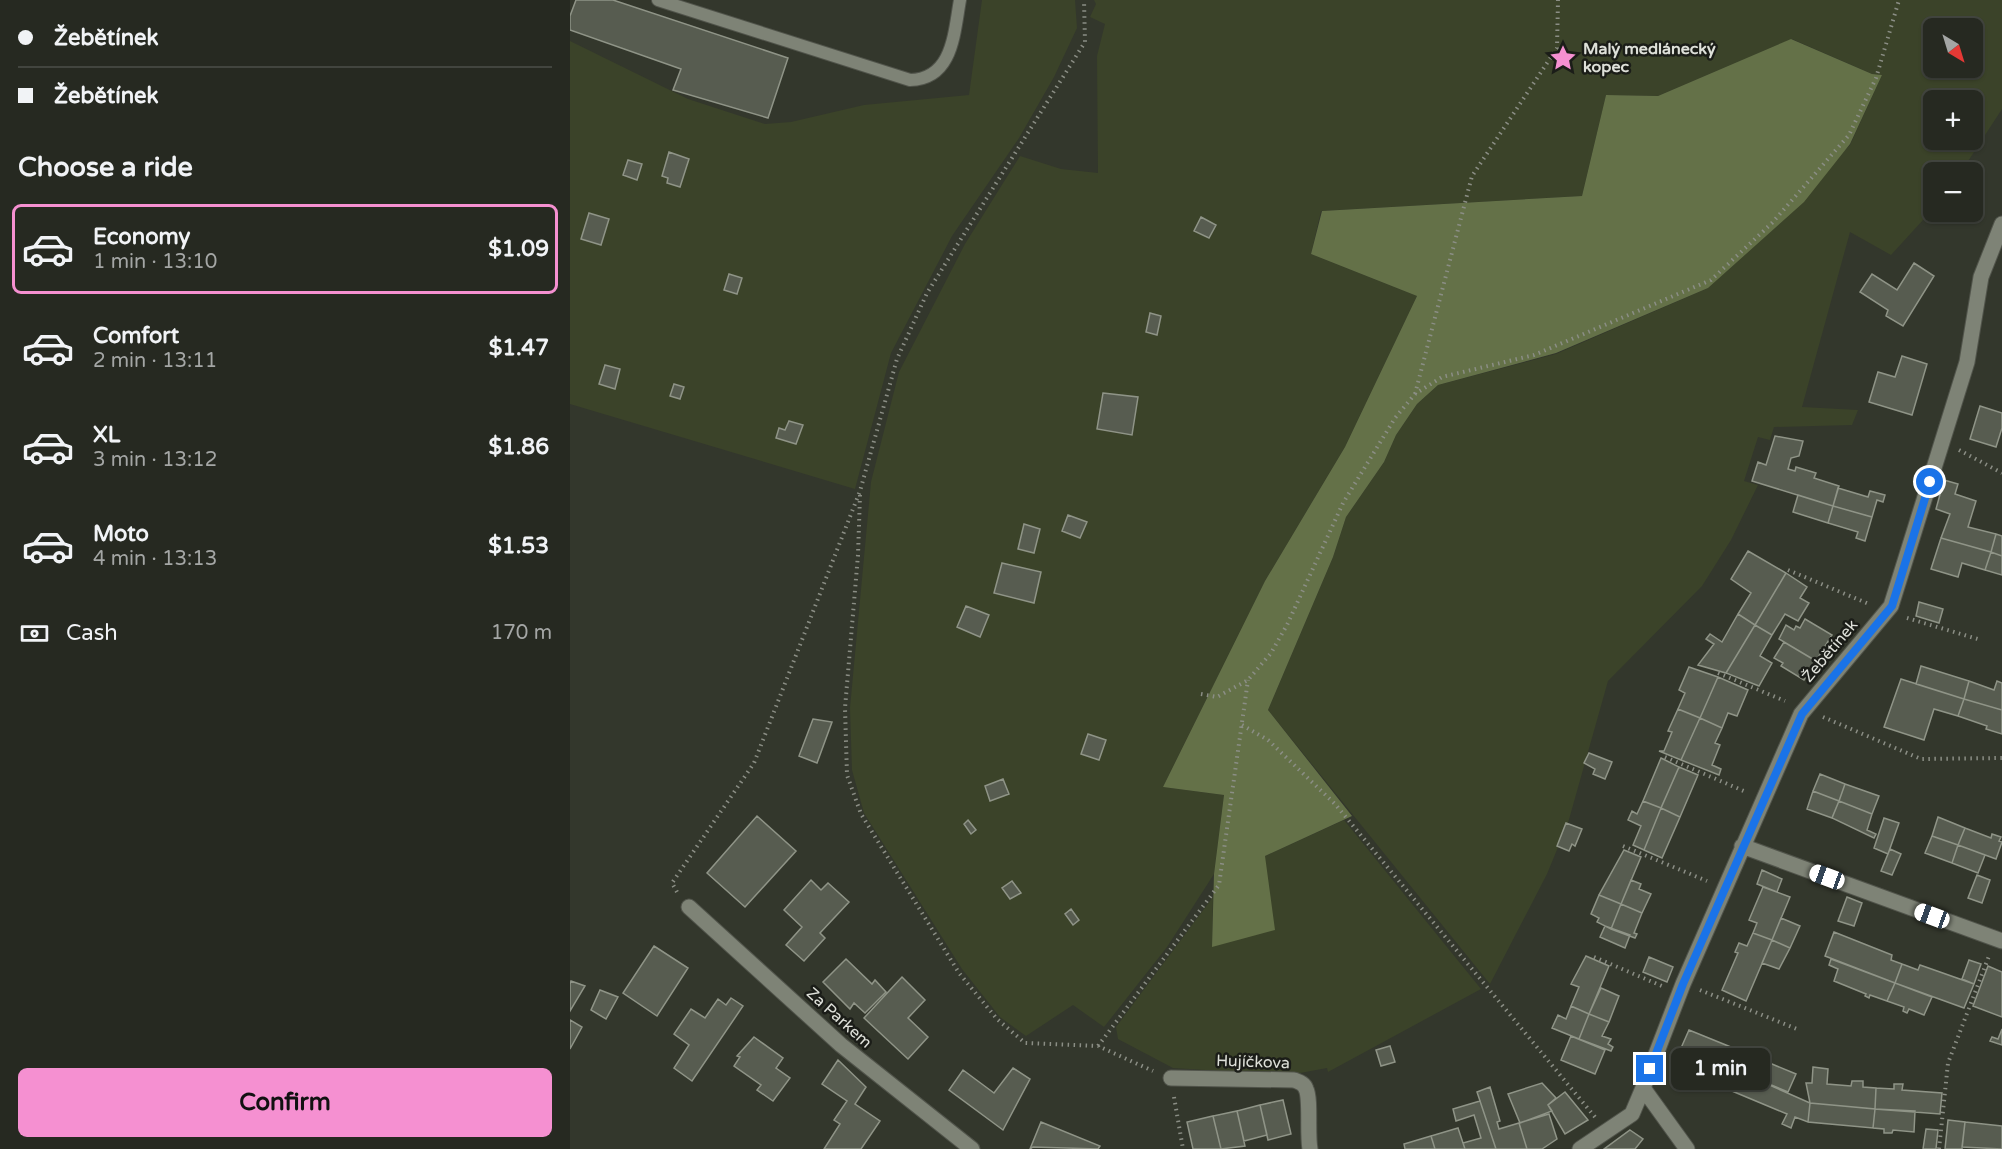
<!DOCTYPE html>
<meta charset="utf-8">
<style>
:root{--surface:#262921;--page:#32352e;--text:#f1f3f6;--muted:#a4a6a5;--line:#42453f;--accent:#f590d1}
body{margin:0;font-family:"Varela Round",sans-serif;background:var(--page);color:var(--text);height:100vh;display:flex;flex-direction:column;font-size:22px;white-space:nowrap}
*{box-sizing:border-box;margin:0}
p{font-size:20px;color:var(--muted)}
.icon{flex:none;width:33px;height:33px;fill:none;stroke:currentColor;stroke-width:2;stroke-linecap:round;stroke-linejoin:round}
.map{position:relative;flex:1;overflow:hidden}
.details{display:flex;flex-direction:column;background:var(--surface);width:570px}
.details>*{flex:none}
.hud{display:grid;align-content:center;height:132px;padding:0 18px;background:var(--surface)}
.needle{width:39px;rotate:142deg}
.buttons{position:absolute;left:1353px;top:18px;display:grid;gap:12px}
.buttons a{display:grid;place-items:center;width:60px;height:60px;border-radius:9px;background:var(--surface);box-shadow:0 2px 4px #0004,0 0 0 2px var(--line);font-size:30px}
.end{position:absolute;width:27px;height:27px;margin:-14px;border:8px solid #1a73e8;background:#fff;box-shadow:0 0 0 3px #fff}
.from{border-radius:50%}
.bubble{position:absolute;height:42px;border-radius:9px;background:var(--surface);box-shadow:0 2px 4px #0004,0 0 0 2px var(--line);font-size:20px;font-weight:800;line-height:42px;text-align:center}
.car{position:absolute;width:18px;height:36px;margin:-18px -9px;border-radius:8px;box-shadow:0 0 4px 2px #0007;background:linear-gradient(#fff 24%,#345 0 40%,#fff 0 76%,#345 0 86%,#fff 0)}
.hud b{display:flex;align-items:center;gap:21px;height:57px;font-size:22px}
.hud b+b{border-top:2px solid var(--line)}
.hud i{width:15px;height:15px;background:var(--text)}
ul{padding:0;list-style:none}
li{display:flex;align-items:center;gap:18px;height:90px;margin:0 12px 9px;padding:0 6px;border:3px solid transparent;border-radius:9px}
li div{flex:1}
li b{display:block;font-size:22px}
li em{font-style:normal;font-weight:800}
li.active{border-color:var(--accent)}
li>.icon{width:54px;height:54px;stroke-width:1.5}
h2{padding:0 18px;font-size:27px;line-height:72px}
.pay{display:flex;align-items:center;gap:15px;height:66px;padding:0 18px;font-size:22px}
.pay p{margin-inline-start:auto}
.action{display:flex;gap:12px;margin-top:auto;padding:12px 18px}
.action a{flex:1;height:69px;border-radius:9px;background:var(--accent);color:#111;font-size:24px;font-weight:800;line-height:69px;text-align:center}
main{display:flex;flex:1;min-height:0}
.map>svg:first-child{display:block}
.green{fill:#3b4329;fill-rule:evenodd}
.forest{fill:#647148}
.building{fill:#575c50;stroke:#8f9487;stroke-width:1.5}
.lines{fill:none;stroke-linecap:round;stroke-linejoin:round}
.service-casing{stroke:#51544b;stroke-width:14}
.minor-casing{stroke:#51544b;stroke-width:17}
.path{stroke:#8b8e85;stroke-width:4;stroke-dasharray:1.5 4.5;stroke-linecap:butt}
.service{stroke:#7e8376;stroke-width:12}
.minor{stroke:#7e8376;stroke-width:15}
.route{stroke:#1a73e8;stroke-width:8}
.labels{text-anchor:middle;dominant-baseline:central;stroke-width:5;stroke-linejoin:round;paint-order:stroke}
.poi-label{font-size:16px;font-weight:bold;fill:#dee0d9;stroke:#1b1d18;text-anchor:start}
.street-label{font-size:16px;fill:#dee0d9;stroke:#1b1d18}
</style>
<main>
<section class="details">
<div class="hud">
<b><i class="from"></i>Žebětínek</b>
<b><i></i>Žebětínek</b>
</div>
<h2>Choose a ride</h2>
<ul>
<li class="active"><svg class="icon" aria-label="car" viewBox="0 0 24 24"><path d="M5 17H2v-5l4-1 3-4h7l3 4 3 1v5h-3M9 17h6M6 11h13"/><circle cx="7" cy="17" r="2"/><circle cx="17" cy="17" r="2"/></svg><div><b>Economy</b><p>1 min · 13:10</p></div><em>$1.09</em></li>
<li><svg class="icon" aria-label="car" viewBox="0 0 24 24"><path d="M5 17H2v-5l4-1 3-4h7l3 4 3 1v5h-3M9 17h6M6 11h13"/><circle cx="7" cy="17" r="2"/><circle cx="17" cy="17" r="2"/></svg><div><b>Comfort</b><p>2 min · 13:11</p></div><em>$1.47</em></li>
<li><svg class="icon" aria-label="car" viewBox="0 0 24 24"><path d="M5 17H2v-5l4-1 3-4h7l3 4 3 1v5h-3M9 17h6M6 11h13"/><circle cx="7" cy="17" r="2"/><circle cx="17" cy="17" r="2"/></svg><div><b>XL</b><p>3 min · 13:12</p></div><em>$1.86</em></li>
<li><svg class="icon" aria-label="car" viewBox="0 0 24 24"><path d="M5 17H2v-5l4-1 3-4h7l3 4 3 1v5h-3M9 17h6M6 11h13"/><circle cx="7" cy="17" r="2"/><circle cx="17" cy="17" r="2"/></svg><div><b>Moto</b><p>4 min · 13:13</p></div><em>$1.53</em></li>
</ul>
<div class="pay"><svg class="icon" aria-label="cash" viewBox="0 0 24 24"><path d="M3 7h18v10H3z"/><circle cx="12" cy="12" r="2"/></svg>Cash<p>170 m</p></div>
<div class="action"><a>Confirm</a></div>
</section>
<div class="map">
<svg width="1432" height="1149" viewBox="0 0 1432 1149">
<rect width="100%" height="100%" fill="#33372c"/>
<path class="green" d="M412 0H505L507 28 484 77 449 138 382 236 321 353 285 489 0 404V41L118 99 195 124 221 122 294 105 399 95Z
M524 0H1432V109L1391 172H1364L1363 209 1321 255 1280 232 1232 407 1288 410 1282 425 1204 427 1200 440 1188 437 1174 481 1188 485 1161 540 1132 586 1038 681 998 823 977 874 920 984 698 710 763 557 776 517 814 462 826 435 847 404 868 385 986 354 1138 288 1280 145 1312 75 1302 74 1222 39 1088 96 1036 95 1012 196 751 211 741 254 847 296 775 447 695 581 593 787 654 795 644 874 597 947 534 1027 503 1005 456 1036 430 1017 392 969 294 813 282 770 280 708 301 482 329 372 395 244 450 156 491 169 528 173 527 56 535 24 520 17 526 4ZM1364 28H1402V68H1364ZM1364 100H1402V140H1364Z
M774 820 911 989 758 1072 757 1068 730 1073H683L603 1068 548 1039 546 1027 643 897 642 947 695 856Z"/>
<path class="forest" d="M1221 39 1302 74 1312 75 1280 144 1234 202 1138 288 986 353 868 385 847 404 826 435 814 462 776 517 763 557 698 710 782 816 695 856 705 930 642 947 644 874 654 795 593 787 695 581 775 447 847 296 741 254 752 211 1012 196 1036 95 1088 96Z"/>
<path class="building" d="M6 0H43L218 58 198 118 103 90 111 69 0 30V16Z
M99 152 119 159 110 187 97 183 98 178 92 176Z
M58 160 72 164 67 180 53 175Z
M19 213 39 219 31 245 11 239Z
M631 217 646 225 639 238 624 231Z
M1344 263 1364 276 1333 326 1316 316 1318 310 1290 292 1302 274 1327 290Z
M159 274 172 278 167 294 154 290Z
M580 313 591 316 587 335 576 332Z
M1332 356 1357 364 1342 415 1299 402 1308 372 1325 377Z
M35 365 50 369 45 389 29 384Z
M104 384 114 387 110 399 100 396Z
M533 393 568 397 562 435 527 429Z
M1410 406 1432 413V428L1426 447 1400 439Z
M219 421 233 425 226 444 206 438 209 428 215 430Z
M1205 436 1233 441 1229 456 1221 458 1218 469 1225 471 1226 467 1246 473 1244 478 1269 486 1263 506 1182 481 1188 462 1196 465Z
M1374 480 1388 484 1385 494 1406 501 1398 527 1426 534 1421 552 1371 538 1380 514 1366 509Z
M1268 488 1298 497 1300 491 1315 495 1313 502 1307 500 1302 517 1263 506Z
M1228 495 1263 506 1258 523 1223 512Z
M1263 506 1302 517 1295 541 1286 538 1288 532 1258 523Z
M498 515 517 522 510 538 492 531Z
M454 524 470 529 464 553 448 549Z
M1426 534 1432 536V556L1421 552Z
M1371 538 1421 552 1415 570 1392 563 1388 577 1361 569Z
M1178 551 1216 573 1185 625 1168 614 1181 593 1161 579Z
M1421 552 1432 556V575L1415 570Z
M432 563 471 572 464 603 424 593Z
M1216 573 1237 587 1230 598 1239 603 1228 621 1215 614 1202 635 1185 625Z
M1349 602 1373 609 1369 623 1346 616Z
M396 606 419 615 410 637 387 627Z
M1168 614 1185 625 1156 673 1128 665 1144 644 1136 639 1140 634 1152 642Z
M1235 619 1262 635 1246 661 1209 639 1216 625 1224 630 1226 626 1230 628Z
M1185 625 1202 635 1190 656 1202 663 1189 686 1156 673Z
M1214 642 1246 661 1234 680 1211 666 1213 663 1204 658Z
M1351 666 1399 681 1394 699 1346 684Z
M1119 667 1148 677 1130 718 1108 709 1115 693 1109 690Z
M1148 677 1178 690 1167 716 1158 713 1152 728 1130 718Z
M1331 679 1394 699 1388 716 1364 709 1354 740 1314 727Z
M1399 681 1424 690 1427 681 1432 683V710L1394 699Z
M1394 699 1432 710V734L1416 729 1417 726 1388 716Z
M1108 709 1130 718 1111 760 1089 751H1094L1102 732 1098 731Z
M1130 718 1152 728 1145 743 1150 745 1142 765 1151 769 1149 775 1111 760Z
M243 719 262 722 247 763 229 756Z
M518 734 536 740 529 760 511 754Z
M1019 753 1042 762 1035 779 1023 774 1025 769 1014 763Z
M1091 758 1109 767 1091 808 1073 801Z
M1109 767 1128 775 1110 817 1091 808Z
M1250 774 1275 784 1269 801 1243 791Z
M433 779 439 794 420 801 415 786Z
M1275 784 1309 796 1302 814 1269 801Z
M1243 791 1269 801 1262 818 1237 809Z
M1073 801 1091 808 1074 850 1063 845 1071 826 1058 820 1062 811 1067 814Z
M1269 801 1302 814 1297 830 1306 834 1304 838 1262 818Z
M1091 808 1110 817 1092 858 1074 850Z
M187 816 226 851 175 907 137 873Z
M1368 817 1395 828 1388 845 1362 836Z
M1314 818 1329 823 1318 854 1304 848Z
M398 820 406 830 401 834 394 824Z
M996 823 1012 829 1005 846 1002 844 999 851 987 846Z
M1395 828 1421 838 1422 834 1431 837 1429 841 1432 842 1426 859 1388 845Z
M1362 836 1388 845 1382 863 1355 853Z
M1388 845 1415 855 1408 873 1382 863Z
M1320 849 1331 854 1322 875 1311 871Z
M1054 850 1071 857 1051 904 1029 895Z
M1192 870 1212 879 1207 892 1187 884Z
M1407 875 1420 880 1412 903 1398 898Z
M241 880 251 890 258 883 279 902 250 933 255 938 234 961 216 945 232 927 214 910Z
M1061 880 1071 884 1069 889 1081 894 1072 913 1051 904Z
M442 881 451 893 440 899 432 888Z
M1193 887 1220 897 1202 940 1183 933 1187 923 1179 920Z
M1029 895 1051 904 1041 929 1027 922 1029 918 1021 914Z
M1277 897 1292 903 1284 926 1268 921Z
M1051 904 1072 913 1064 933 1067 934 1065 938 1041 929Z
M501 909 509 920 503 925 495 914Z
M1211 918 1230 926 1220 948 1202 940Z
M1035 926 1060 935 1055 948 1030 937Z
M1264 932 1322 955 1321 960 1332 964 1325 983 1255 956Z
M1183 933 1202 940 1176 1001 1152 990 1168 953 1165 952 1169 943 1177 946Z
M1202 940 1220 948 1209 969 1192 963Z
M84 946 118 968 87 1016 53 993Z
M1016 956 1039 966 1019 1014 1001 1006 1009 987 1001 984Z
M1079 957 1103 967 1097 982 1073 972Z
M276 959 302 984 305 980 316 992 295 1013 284 1003 280 1009 253 982Z
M1261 959 1325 983 1317 1001 1300 995 1299 998 1295 996 1296 994 1264 981 1268 969 1259 965Z
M1399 960 1411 964 1404 984 1392 979Z
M1332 964 1348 970 1350 965 1404 984 1394 1008 1325 983Z
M1418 966 1432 972V1017L1403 1006Z
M332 977 355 1000 338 1018 358 1037 338 1059 294 1018Z
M1 981 15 986 0 1011V984Z
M1325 983 1362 997 1354 1015 1339 1009 1337 1013 1333 1011 1334 1007 1317 1001Z
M1031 988 1049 996 1039 1022 1019 1014Z
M30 990 48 997 36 1019 21 1010Z
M161 998 173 1006 122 1081 104 1068 119 1045 104 1034 121 1009 135 1018 148 999 156 1005Z
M1001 1006 1019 1014 1009 1039 982 1028 988 1015 996 1019Z
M1019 1014 1039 1022 1032 1036 1041 1039 1038 1044 1043 1047 1041 1051 1009 1039Z
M0 1020 12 1027 0 1049Z
M1432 1029V1045L1420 1041 1422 1037 1428 1039Z
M1119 1030 1178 1054 1170 1072 1111 1048Z
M1001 1036 1035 1050 1025 1074 991 1060Z
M184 1037 213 1058 206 1068 220 1078 203 1101 187 1090 191 1085 164 1066 170 1057 167 1056Z
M820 1046 825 1062 811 1066 806 1050Z
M1111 1048 1170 1072 1162 1091 1102 1069Z
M1178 1054 1226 1074 1218 1092 1170 1072Z
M268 1060 296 1087 285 1104 310 1121 291 1149H254L270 1124 264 1120 277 1101 252 1084Z
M1243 1067 1258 1069 1257 1084 1281 1086 1282 1081H1293V1087L1306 1088 1305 1109 1240 1103 1236 1083H1242Z
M443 1068 460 1079 433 1130 379 1090 393 1070 424 1093Z
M1170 1072 1240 1103 1238 1122 1225 1117 1221 1128 1212 1124 1217 1114 1162 1091Z
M972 1083 986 1098 978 1105 982 1111 950 1123 938 1094Z
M1324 1084H1333L1332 1090 1372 1093 1370 1114 1305 1109 1306 1088 1324 1089Z
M920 1087 930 1121 927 1122 929 1129 949 1123 957 1149H926L907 1092Z
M995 1092 1018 1120 995 1134 978 1105Z
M713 1100 721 1134 698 1140 690 1105Z
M910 1101 926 1149H895L893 1143 911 1138 904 1115 886 1121 883 1109Z
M1240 1103 1305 1109 1303 1128 1238 1122Z
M690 1105 697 1135 674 1141 667 1111Z
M1305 1109 1345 1111 1344 1132 1323 1130 1322 1133H1314V1129L1303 1128Z
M667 1111 675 1146 651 1149 643 1116Z
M979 1114 987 1139 972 1149H957L949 1123Z
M643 1116 651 1149H623L617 1122Z
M1378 1120 1395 1122 1392 1149H1375Z
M471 1122 530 1146 528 1149 463 1147 460 1149Z
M1395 1122 1432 1126V1149L1392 1147Z
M888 1128 895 1149H865L861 1136Z
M1356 1129 1368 1130 1366 1149H1353Z
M1060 1130 1073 1139 1065 1149H1034Z
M861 1136 865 1149H835L834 1144Z"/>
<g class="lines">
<defs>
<path id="service" d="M88 0 340 80C383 79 384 33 390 0"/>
<path id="minor" d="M1172 846 1432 941
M119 907 271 1045 402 1149
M601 1078 724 1080C729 1082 734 1083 736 1089 741 1099 737 1134 740 1149
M1073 1088 1113 984 1231 714 1321 606 1397 362 1411 277 1432 224
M1010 1149 1062 1114 1073 1088 1117 1149"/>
</defs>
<use href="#service" class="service-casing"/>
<use href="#minor" class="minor-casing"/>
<path class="path" d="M845 394 902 176 987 48 988 0
M1389 450 1432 473
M290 495 288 555 275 708 277 775 291 814 389 973 427 1019 455 1043 528 1046 583 1071
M1218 570 1299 604
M1337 618 1411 640
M1148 673 1215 701
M631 694 647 697 678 680 701 653 717 625 773 503 825 418 845 394 872 377 964 355 1141 280 1202 223 1279 135 1306 78 1329 0
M1253 717 1351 759 1432 758
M672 725 698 740 765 804 1025 1117
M1095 757 1176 792
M1053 846 1137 881
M107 892 102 883 184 763 290 491 327 359 357 293 515 42 514 0
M1024 957 1092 986
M1130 990 1227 1029
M528 1046 649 885 678 680
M604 1097 613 1149
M1369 1149 1378 1063 1419 956"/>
<use href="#service" class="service"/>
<use href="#minor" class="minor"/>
</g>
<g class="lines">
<path class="route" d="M1080 1069 1113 984 1232 714 1322 606 1360 482"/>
</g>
<defs>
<symbol id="sight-bare" viewBox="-9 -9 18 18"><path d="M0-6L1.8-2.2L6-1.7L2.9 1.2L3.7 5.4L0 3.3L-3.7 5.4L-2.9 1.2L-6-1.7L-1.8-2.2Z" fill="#f590d1" stroke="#1b1d18" stroke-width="2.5" paint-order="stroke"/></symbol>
</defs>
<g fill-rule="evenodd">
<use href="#sight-bare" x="974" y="39" width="38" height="38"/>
</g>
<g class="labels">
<g class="poi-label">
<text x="1013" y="49">Malý medlánecký<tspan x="1013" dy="18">kopec</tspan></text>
</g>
<g class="street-label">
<text transform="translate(1260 651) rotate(-50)">Žebětínek</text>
<text transform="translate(269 1018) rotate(42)">Za Parkem</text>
<text transform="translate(683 1062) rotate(2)">Hujíčkova</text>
</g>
</g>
</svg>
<div class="buttons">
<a><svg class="needle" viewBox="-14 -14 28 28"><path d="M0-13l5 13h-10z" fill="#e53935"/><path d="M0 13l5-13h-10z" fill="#a4a6a5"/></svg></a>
<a>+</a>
<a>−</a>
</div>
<i class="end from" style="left:1360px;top:482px"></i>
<i class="end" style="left:1080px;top:1069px"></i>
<div class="bubble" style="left:1101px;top:1048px;width:99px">1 min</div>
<i class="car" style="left:1257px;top:877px;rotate:290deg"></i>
<i class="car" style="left:1362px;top:916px;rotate:290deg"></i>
</div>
</main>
